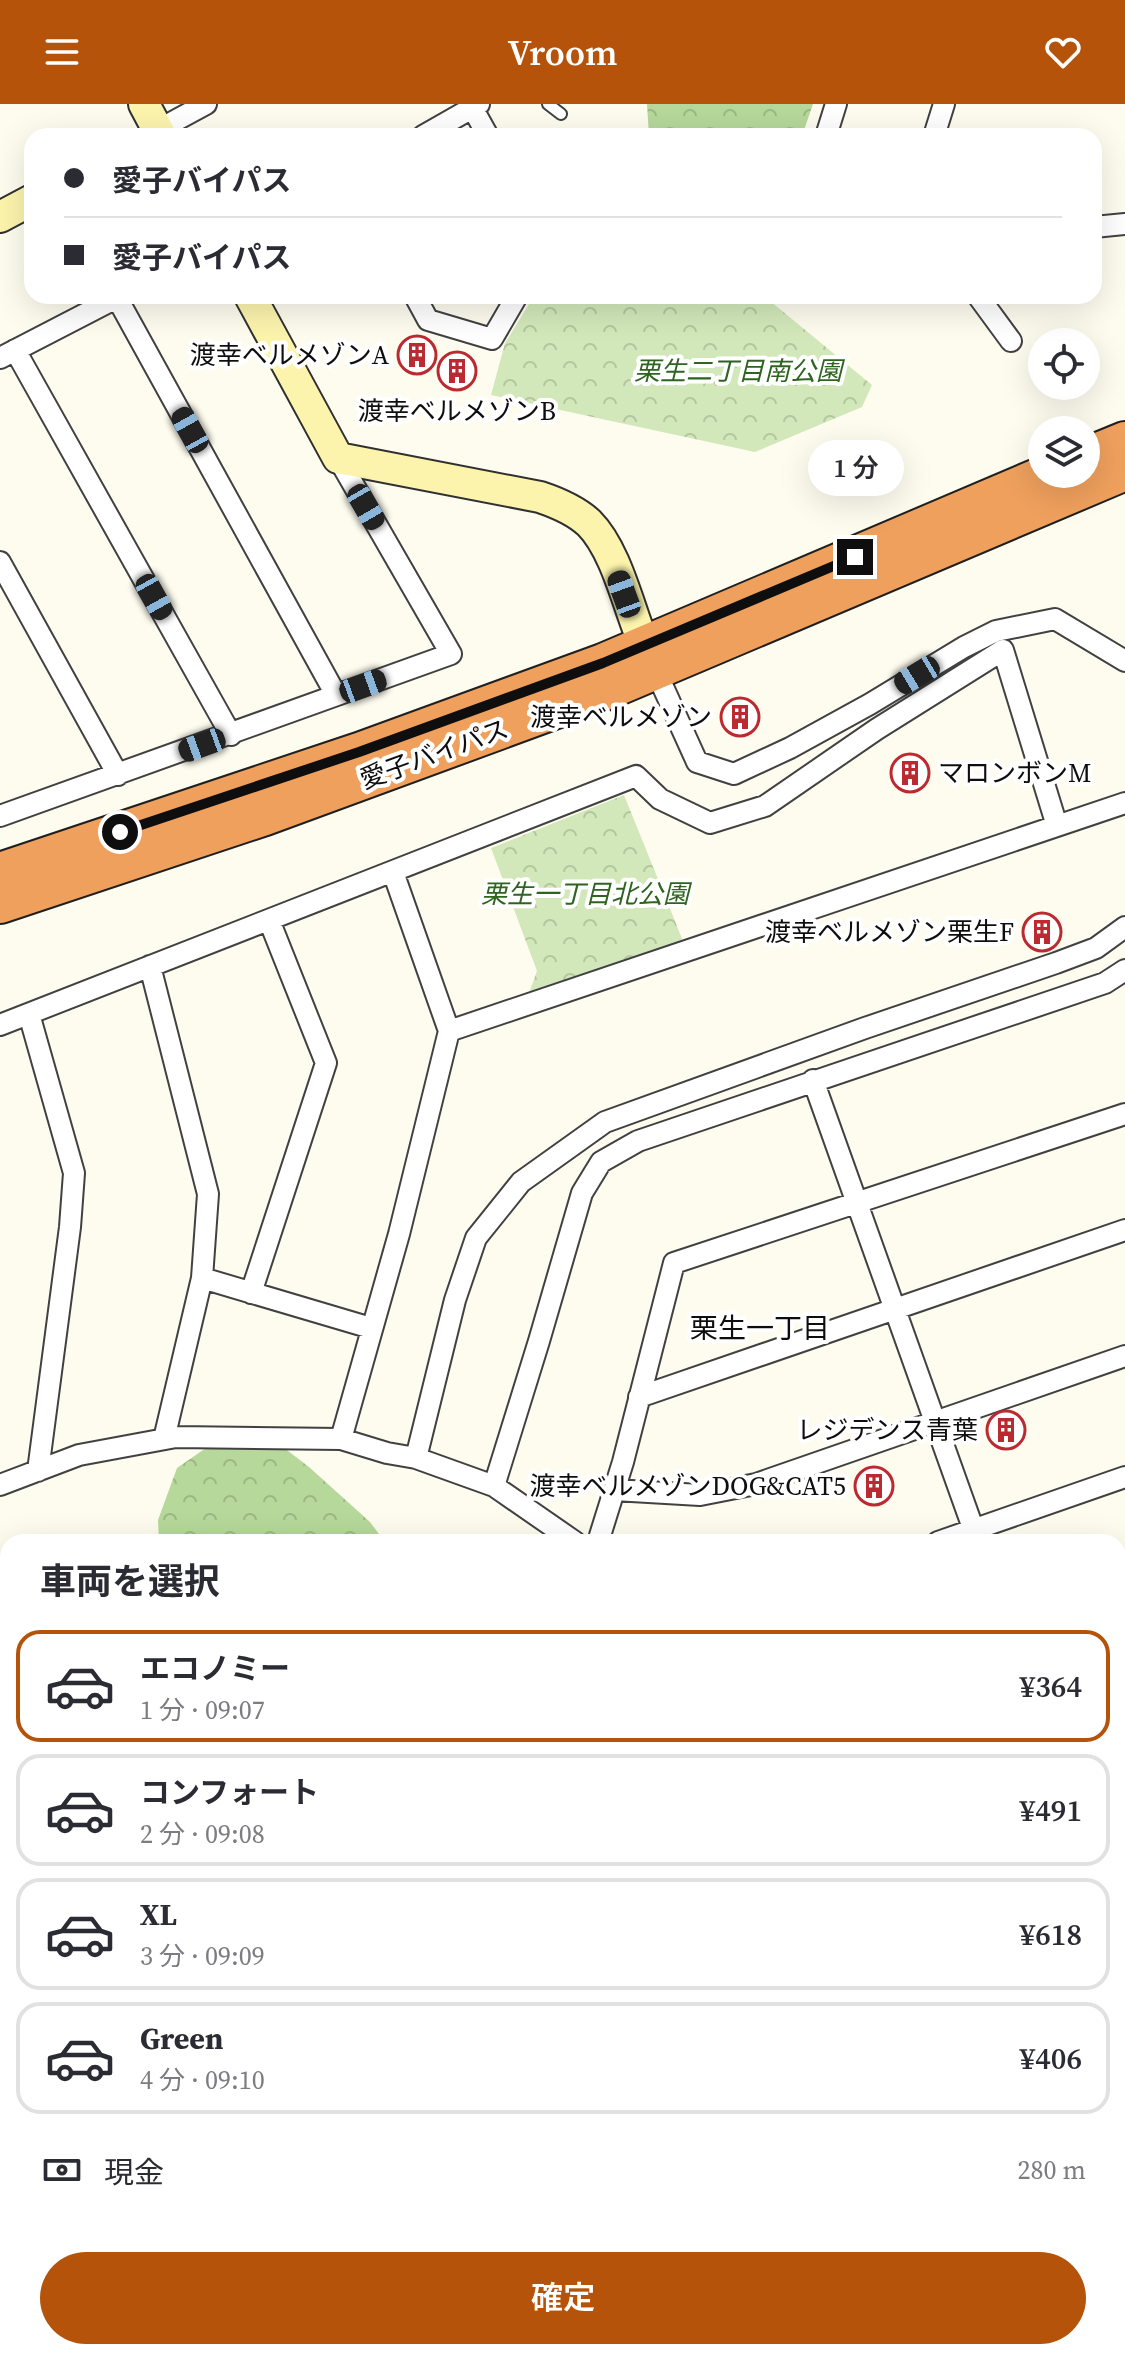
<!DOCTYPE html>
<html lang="ja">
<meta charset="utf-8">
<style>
:root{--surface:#fff;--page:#f7f7f7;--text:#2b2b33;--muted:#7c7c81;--line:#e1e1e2;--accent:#b45309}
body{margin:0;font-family:"Source Serif 4","Noto Sans JP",serif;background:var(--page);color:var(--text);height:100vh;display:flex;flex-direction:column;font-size:30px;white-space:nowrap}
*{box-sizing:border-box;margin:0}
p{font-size:26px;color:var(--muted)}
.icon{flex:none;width:44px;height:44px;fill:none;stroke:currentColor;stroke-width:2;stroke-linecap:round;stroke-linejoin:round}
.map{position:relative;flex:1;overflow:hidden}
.panel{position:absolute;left:0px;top:1430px;width:1126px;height:826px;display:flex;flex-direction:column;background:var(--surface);border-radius:24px 24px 0 0;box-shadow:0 8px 32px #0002}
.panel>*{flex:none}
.banner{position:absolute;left:24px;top:24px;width:1078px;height:176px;border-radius:24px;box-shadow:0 8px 32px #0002;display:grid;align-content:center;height:176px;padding:0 40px;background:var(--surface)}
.tools{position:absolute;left:1028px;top:224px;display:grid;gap:16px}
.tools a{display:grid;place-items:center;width:72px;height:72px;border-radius:50%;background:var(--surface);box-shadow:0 8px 32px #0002;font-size:40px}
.end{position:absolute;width:36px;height:36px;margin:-18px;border:10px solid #0e0e0e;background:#fff;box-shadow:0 0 0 4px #fff}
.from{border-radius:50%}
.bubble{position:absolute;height:56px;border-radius:28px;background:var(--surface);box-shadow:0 8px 32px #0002;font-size:26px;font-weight:600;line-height:56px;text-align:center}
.car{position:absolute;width:24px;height:48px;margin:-24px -12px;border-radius:10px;box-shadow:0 0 6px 2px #0007;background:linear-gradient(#222 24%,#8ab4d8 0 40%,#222 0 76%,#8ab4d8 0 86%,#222 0)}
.banner b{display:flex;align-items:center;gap:28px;height:76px;font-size:30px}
.banner b+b{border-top:2px solid var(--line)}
.banner i{width:20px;height:20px;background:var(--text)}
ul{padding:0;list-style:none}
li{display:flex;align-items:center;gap:24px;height:112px;margin:0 16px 12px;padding:0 24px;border:4px solid var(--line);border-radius:24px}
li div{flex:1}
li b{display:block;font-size:30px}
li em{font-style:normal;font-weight:600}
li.current{border-color:var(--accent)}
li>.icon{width:72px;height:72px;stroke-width:1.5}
h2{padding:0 40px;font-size:36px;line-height:96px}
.pay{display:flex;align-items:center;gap:20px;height:88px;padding:0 40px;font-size:30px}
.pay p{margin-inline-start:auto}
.button{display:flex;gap:16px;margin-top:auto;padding:16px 40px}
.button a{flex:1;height:92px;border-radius:48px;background:var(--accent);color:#fff;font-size:32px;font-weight:600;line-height:92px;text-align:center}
header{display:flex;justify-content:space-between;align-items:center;height:104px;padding:0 40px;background:var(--accent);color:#fff;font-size:36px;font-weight:600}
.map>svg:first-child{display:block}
.forest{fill:url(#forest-crowns)}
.park{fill:url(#park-crowns)}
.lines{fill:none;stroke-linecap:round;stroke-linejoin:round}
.lane-casing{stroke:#414141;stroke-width:14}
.street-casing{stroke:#414141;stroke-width:24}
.secondary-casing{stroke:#303030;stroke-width:34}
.highway-casing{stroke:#1f1f1f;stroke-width:42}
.lane{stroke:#fff;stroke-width:10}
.street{stroke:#fff;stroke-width:20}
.secondary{stroke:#fcf4ad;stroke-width:30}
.highway{stroke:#efa05d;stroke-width:38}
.route{stroke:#0e0e0e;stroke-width:10}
.labels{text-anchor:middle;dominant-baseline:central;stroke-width:8;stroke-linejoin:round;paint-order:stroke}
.poi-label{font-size:26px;fill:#0e0e0e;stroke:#fff;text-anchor:end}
.park-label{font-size:26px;font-style:italic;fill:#2e6420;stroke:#fff}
.street-label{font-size:26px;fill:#0e0e0e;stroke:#fff}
.neighbourhood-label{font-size:28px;fill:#0e0e0e;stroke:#fff}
</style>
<header><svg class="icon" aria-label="menu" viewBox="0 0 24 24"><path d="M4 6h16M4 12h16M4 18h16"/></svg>Vroom<svg class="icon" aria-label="heart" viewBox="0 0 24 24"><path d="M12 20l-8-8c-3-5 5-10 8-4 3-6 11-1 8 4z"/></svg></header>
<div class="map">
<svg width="1125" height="2255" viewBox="0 0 1125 2255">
<defs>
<pattern id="forest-crowns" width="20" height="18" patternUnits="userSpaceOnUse" patternTransform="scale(2)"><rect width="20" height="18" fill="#b6d89a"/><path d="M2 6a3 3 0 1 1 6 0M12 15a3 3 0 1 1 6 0" fill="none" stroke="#9bb884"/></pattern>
<pattern id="park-crowns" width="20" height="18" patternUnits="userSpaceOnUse" patternTransform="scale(2)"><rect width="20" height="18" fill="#d2e8ba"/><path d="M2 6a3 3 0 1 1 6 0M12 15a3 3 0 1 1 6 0" fill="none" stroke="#b3c69f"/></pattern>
</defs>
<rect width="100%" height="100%" fill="#fefcef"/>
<path class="forest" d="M647 0H813L802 32H649Z
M232 1326 262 1327 309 1363 370 1418 385 1438H159L158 1416 177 1364Z
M1125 1539V2255H0V1619L8 1612V2248H1118V1541Z"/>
<path class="park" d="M534 192H764L872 281 862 303 755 348 491 291 505 239Z
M624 691 683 837 528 892 537 867 491 744Z"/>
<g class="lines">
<defs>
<path id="lane" d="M548 0 561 10"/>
<path id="street" d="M473 5 488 32
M158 26 206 0
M423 32 479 0
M826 32 836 0
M934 32 944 0
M1094 123 1125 120
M415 192 428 216 492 235 517 192
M978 192 1011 237
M117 194 336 591
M15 246 231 631
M0 254 120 192
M0 458 118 671
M653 561 697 658 734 670 790 644 870 600 964 543 996 527 1055 515 1125 557
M0 712 451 550 338 354
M150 862 208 1090 202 1174 164 1335
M29 910 74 1069 70 1123 38 1367
M0 921 636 672 660 695 710 719 765 702 877 625 1003 546 1057 722
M449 927 1125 699
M813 976 978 1438
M202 1174 371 1224
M251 1189 326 959 269 816
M639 1293 1125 1126
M341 1335 399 1130 449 927 393 768
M416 1354 494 1382 575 1438
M0 1381 79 1351 176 1333 341 1335 387 1349 416 1354 455 1196 476 1134 521 1078 605 1018 865 924 1056 859 1096 844 1125 823
M494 1382 539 1237 582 1089 601 1058 638 1037 1105 879 1125 866
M614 1386 700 1391 756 1380 1125 1252
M598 1438 623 1358 674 1159 1125 1010
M938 1438 1125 1373
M1118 1484 1125 1481"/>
<path id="secondary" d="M144 0 161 32
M0 113 32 96
M250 192 338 354 540 393C558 399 575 406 589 419 617 447 629 506 645 543"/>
<path id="highway" d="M1086 353 1125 337
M0 768 359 648 603 559 1047 370
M0 800 265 712 613 584 1125 367"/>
</defs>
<use href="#lane" class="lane-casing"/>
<use href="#street" class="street-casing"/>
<use href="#secondary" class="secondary-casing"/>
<use href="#highway" class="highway-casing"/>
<use href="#lane" class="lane"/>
<use href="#street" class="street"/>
<use href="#secondary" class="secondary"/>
<use href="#highway" class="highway"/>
</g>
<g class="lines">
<path class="route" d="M120 728 359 648 603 559 855 453"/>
</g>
<defs>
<symbol id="building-ring" viewBox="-11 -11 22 22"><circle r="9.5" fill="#fff" stroke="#ba2a30" stroke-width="1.5"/><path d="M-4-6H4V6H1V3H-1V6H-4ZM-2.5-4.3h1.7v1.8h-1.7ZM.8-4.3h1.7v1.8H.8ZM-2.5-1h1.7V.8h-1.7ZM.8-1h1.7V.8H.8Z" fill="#ba2a30"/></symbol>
</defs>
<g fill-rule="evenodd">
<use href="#building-ring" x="395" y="229" width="44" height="44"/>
<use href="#building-ring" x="435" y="245" width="44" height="44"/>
<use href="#building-ring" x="718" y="591" width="44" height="44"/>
<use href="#building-ring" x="888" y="647" width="44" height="44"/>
<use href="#building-ring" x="1020" y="806" width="44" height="44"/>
<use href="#building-ring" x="984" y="1304" width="44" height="44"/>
<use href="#building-ring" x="852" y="1360" width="44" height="44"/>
</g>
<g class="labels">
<g class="poi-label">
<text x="389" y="251">渡幸ベルメゾンA</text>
<text x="457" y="307" text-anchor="middle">渡幸ベルメゾンB</text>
<text x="712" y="613">渡幸ベルメゾン</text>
<text x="938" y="669" text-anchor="start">マロンボンM</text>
<text x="1014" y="828">渡幸ベルメゾン栗生F</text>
<text x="978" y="1326">レジデンス青葉</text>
<text x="846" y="1382">渡幸ベルメゾンDOG&amp;CAT5</text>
</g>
<g class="park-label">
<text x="738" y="267">栗生二丁目南公園</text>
<text x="585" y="790">栗生一丁目北公園</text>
</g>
<g class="street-label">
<text transform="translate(434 650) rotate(-20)">愛子バイパス</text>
</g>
<g class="neighbourhood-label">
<text x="760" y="1224">栗生一丁目</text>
</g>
</g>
</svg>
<div class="tools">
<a><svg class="icon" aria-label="locate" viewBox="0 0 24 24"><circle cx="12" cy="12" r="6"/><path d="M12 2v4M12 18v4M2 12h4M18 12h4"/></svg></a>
<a><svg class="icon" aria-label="layers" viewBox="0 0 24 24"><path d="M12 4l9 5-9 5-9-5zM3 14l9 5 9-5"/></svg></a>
</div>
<i class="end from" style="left:120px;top:728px"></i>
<i class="end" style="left:855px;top:453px"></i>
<div class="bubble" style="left:808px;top:336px;width:96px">1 分</div>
<i class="car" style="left:190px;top:326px;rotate:331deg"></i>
<i class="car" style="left:366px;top:403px;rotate:150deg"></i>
<i class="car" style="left:624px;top:490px;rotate:340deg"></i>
<i class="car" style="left:154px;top:493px;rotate:151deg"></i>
<i class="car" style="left:917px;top:571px;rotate:239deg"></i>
<i class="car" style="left:363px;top:582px;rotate:70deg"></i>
<i class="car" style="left:202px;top:641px;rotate:250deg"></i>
<div class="banner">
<b><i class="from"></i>愛子バイパス</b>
<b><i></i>愛子バイパス</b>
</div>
<section class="panel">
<h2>車両を選択</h2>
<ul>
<li class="current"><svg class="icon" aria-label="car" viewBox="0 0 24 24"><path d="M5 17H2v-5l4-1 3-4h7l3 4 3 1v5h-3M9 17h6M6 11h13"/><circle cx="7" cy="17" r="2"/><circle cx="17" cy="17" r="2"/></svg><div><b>エコノミー</b><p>1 分 · 09:07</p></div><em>¥364</em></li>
<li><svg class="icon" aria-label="car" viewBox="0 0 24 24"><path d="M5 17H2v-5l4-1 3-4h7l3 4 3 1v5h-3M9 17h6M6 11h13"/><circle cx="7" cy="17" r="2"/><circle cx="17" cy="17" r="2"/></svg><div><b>コンフォート</b><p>2 分 · 09:08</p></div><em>¥491</em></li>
<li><svg class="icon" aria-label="car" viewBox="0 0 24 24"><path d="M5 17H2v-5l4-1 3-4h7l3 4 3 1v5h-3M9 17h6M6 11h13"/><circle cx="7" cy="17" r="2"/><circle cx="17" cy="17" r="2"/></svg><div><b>XL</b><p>3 分 · 09:09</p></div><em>¥618</em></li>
<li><svg class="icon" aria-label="car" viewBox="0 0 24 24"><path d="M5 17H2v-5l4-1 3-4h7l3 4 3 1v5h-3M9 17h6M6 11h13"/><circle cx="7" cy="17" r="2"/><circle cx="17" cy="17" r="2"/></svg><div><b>Green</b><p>4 分 · 09:10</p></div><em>¥406</em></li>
</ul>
<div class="pay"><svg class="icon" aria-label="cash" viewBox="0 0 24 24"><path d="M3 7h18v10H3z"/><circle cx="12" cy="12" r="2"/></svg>現金<p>280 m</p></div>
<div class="button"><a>確定</a></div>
</section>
</div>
